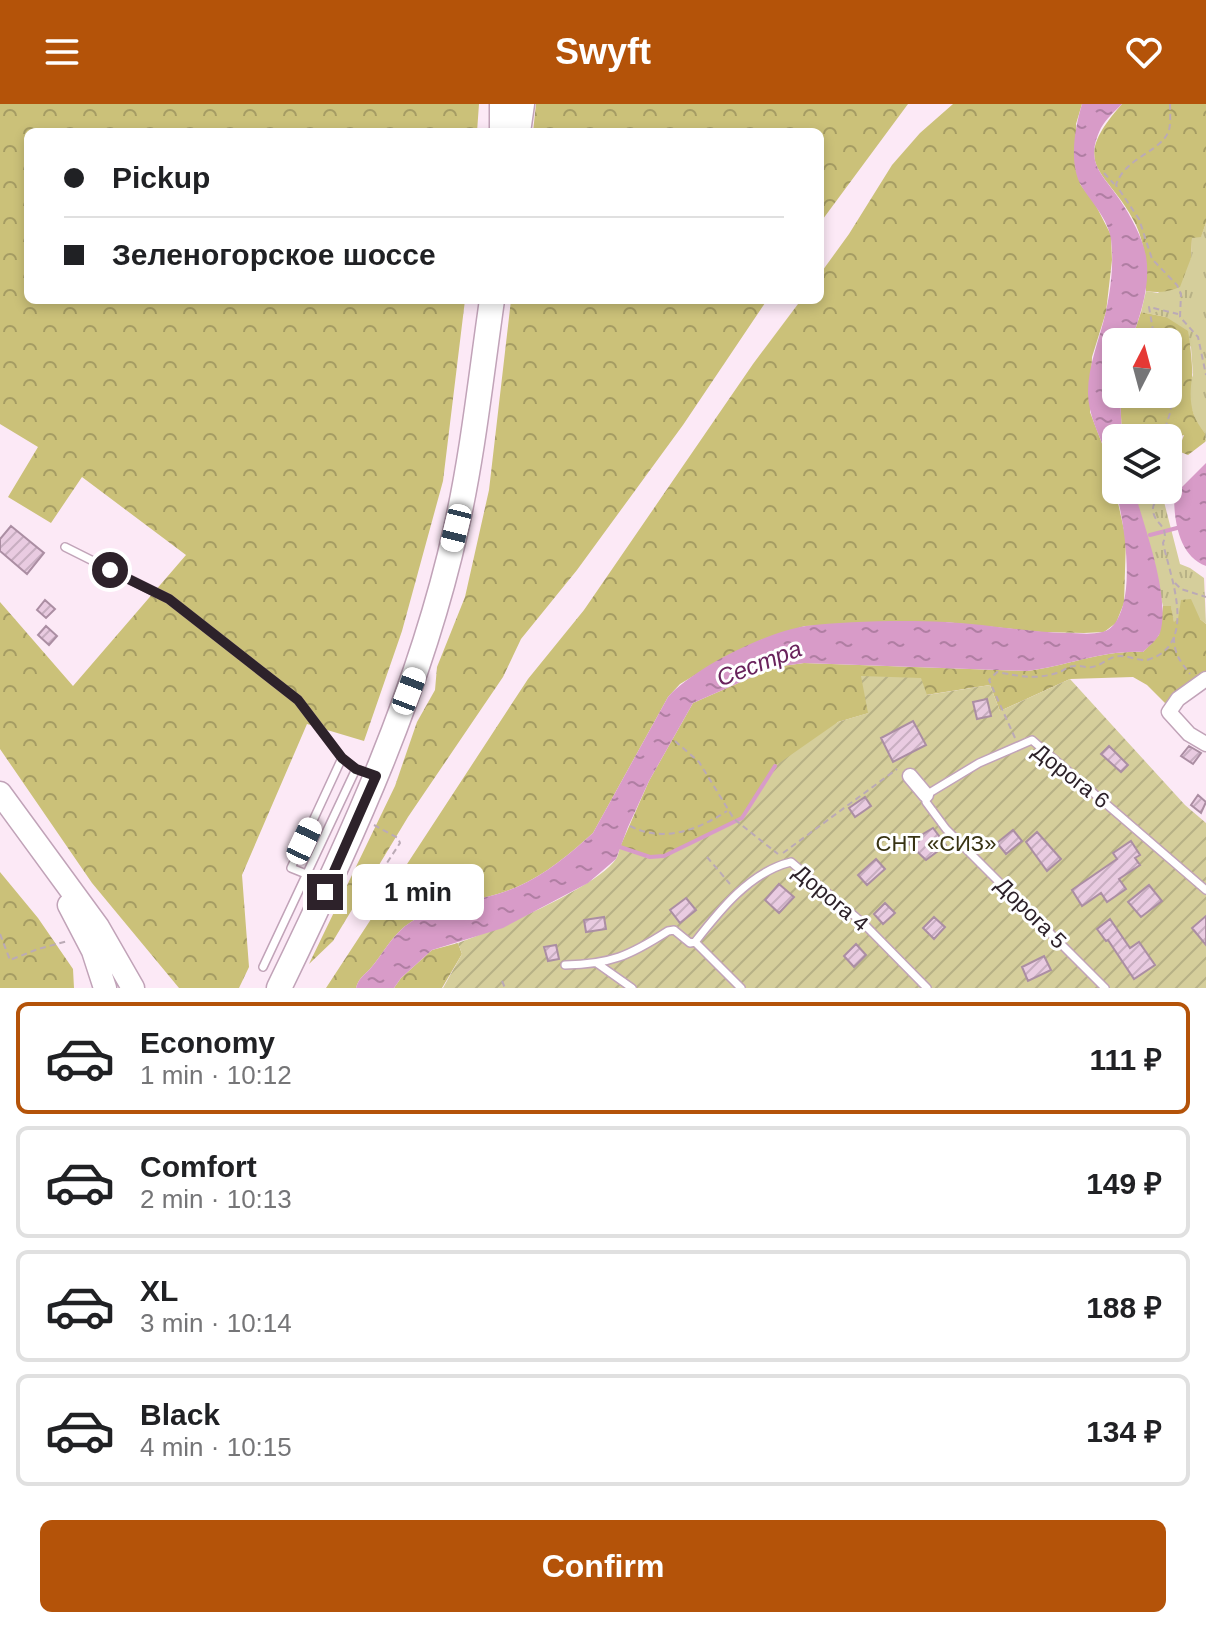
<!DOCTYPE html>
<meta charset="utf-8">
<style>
:root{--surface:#fff;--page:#f6f6f6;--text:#202124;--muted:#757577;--line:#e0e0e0;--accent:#b45309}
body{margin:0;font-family:Helvetica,sans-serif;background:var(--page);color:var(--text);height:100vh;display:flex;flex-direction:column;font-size:30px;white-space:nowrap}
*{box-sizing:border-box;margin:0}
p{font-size:26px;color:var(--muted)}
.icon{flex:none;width:44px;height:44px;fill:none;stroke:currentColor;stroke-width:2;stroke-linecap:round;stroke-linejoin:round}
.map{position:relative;height:884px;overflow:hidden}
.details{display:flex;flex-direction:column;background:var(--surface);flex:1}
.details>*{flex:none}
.hud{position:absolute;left:24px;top:24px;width:800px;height:176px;border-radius:12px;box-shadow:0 4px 12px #0003;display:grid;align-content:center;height:176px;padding:0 40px;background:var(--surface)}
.needle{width:52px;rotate:6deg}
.fabs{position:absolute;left:1102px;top:224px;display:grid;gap:16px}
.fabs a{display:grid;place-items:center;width:80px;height:80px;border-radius:12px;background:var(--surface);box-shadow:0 4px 12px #0003;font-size:40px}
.end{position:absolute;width:36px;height:36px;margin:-18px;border:10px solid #2d222a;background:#fff;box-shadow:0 0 0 4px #fff}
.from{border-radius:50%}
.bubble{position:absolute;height:56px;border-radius:12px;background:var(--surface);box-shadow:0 4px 12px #0003;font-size:26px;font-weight:700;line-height:56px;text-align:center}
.car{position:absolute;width:24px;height:48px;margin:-24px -12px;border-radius:10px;box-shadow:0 0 6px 2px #0007;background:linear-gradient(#fff 24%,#345 0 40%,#fff 0 76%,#345 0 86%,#fff 0)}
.hud b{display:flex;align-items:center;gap:28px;height:76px;font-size:30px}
.hud b+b{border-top:2px solid var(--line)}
.hud i{width:20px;height:20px;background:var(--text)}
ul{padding:14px 0 0;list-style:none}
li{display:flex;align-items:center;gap:24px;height:112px;margin:0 16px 12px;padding:0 24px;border:4px solid var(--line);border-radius:12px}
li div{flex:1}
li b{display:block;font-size:30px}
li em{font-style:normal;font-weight:700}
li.on{border-color:var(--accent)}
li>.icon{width:72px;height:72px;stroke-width:1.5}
.button{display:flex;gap:16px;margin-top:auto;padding:16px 40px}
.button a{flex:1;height:92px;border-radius:12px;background:var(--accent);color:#fff;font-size:32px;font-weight:700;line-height:92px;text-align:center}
header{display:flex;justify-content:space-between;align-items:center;height:104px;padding:0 40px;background:var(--accent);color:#fff;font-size:36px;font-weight:700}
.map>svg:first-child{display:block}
.grass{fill:url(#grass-tufts)}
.forest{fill:url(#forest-crowns)}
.garden{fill:url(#garden-furrows)}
.water{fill:url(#water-ripples)}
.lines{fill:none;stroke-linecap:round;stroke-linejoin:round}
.stream{stroke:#d89bc8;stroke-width:4}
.building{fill:url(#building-hatch);stroke:#ab8ea3;stroke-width:2}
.service-casing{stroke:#c1a3b8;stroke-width:10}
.minor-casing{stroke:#c1a3b8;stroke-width:17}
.primary-casing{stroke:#c1a3b8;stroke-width:25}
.trunk-casing{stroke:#c1a3b8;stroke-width:27}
.path{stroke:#bbaab6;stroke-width:2;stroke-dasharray:6 4;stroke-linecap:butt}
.service{stroke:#fff;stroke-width:7}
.minor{stroke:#fff;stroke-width:14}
.primary{stroke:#fff;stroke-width:22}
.trunk{stroke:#fff;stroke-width:24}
.route{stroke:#2d222a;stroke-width:10}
.labels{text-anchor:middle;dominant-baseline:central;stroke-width:6;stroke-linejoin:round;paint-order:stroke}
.street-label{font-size:22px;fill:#2d222a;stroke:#fff}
.park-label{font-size:22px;fill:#383313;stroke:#fff}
.water-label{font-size:24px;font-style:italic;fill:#69225c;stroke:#fff}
</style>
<header><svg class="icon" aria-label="menu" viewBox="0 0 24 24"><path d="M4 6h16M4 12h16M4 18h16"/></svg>Swyft<svg class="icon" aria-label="heart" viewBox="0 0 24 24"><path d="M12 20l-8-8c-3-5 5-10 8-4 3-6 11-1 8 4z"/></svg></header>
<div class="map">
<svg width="1206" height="884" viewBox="0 0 1206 884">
<defs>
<pattern id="grass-tufts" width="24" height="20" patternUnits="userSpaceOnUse" patternTransform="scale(2)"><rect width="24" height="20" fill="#d5ce9b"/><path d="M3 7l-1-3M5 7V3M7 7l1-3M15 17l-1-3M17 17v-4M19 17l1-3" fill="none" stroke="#b7b186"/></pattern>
<pattern id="forest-crowns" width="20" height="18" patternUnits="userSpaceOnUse" patternTransform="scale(2)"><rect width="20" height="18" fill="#cbc179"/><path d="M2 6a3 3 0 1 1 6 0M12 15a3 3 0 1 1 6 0" fill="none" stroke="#a59c63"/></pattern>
<pattern id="garden-furrows" width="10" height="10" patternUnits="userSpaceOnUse" patternTransform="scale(2)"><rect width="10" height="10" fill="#d5ce9b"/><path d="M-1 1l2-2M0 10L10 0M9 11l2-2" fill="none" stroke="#b7b186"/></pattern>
<pattern id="water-ripples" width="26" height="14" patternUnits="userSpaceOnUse" patternTransform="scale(2)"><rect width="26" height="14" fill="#d89bc8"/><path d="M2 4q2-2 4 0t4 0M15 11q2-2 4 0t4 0" fill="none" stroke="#b07ea3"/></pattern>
<pattern id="building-hatch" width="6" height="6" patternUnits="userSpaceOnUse" patternTransform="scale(2)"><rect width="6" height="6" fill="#e9cbe1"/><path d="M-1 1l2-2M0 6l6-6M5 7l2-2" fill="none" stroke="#c8aec1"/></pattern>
</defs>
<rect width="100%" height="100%" fill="#fce9f6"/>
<path class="grass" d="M1206 119V337L1205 338V329L1197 320 1190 300 1189 281 1193 271 1191 243 1166 213 1141 208 1146 187 1158 189 1191 154 1192 133 1201 132Z
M1134 386H1161L1180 460 1190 464 1204 474 1206 520 1200 515 1178 516 1174 519 1171 503 1163 502Z"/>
<path class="forest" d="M0 0H479L477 28H28V196H465L443 377 402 527 364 637 307 620 242 771 249 863 239 884H179L92 779 0 645V498L73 582 186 451 82 373 51 419 8 393 38 343 0 320Z
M536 0H908L820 119V28H533Z
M953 0H1082L1076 20 1080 80 1094 98 1111 131 1112 156 1106 208 1092 253 1090 308 1109 358 1126 435 1124 499 1116 519 1104 528 1084 529 1041 528 945 518 805 522 761 536 717 558 680 580 668 593 593 729C571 749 545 771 517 783 483 798 443 798 411 818 393 829 383 850 370 865 363 872 359 874 356 884H326L528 575 584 506 753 260 801 196H820V170L849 130 892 61 920 29Z
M1122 0H1206V119L1201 133 1192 134 1191 154 1180 183C1168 188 1159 189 1146 187 1146 164 1146 143 1136 121 1109 65 1065 64 1122 0Z
M511 196H767L683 321 577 466 521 535 503 573 408 713 333 837 309 860 395 682 417 618 435 586 437 563 465 493 489 386Z
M1141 208 1166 213 1188 227C1190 238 1193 264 1192 273 1189 295 1190 312 1205 329V338L1188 351 1178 347 1184 331 1168 335 1122 334 1120 290H1168V238H1131Z
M1191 495 1200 515 1206 520V575L1171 605 1147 581 1133 573 1070 575 1000 607 990 581 926 591 862 573 869 609 838 618 742 714 664 752 650 753 620 743 649 677 693 599 775 563 804 559 1027 567C1067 562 1103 546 1143 548L1159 531 1163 502H1171L1174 518 1178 515 1181 496Z
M0 768 38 814 73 865 74 884H0Z
M458 839 462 850 442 884H394L401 874 432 846Z"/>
<path class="garden" d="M861 572 921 574 927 591 990 581 1000 607 1070 575 1185 701 1206 719V884H443L462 850 458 839C493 827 596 784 616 755 618 752 619 747 620 743L650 753 664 752 742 714 775 662 838 618 868 609Z"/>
<path class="water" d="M1082 0H1122C1115 7 1106 15 1101 24 1084 59 1102 69 1120 96 1131 113 1142 132 1146 152 1151 182 1140 211 1131 238H1116V290H1120L1122 334H1116V386H1134C1144 422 1171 493 1160 529 1157 536 1149 542 1143 548 1103 546 1067 562 1027 567L804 559 775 563 693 599 649 677 628 723 616 755 588 779 503 824 432 846 401 874 394 884H356C359 874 363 872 370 865 383 850 393 829 411 818 443 798 483 798 517 783 545 771 571 749 593 729L668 593C695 563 766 528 806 522 846 517 905 516 945 518 986 520 1025 528 1066 529 1077 529 1091 531 1102 528 1114 526 1120 512 1123 501 1134 463 1119 390 1107 352 1100 332 1088 311 1088 289 1088 260 1100 235 1106 207 1111 184 1114 158 1111 135 1108 115 1092 99 1082 83 1068 61 1075 23 1082 0Z
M1206 359V462C1179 452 1174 417 1174 391Z"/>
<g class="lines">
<path class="stream" d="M1150 431 1177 424
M620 743 650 753 664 752 742 714 775 662"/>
</g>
<path class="building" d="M11 422 44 449 27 470 0 447V435Z
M45 496 55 505 46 514 37 506Z
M46 522 57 532 49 541 38 531Z
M987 595 991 612 977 615 973 598Z
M913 617 926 641 893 658 881 634Z
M1109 642 1128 661 1121 668 1101 650Z
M1189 642 1201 649 1193 660 1181 652Z
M1198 691 1206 698 1201 709 1191 701Z
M865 693 871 702 855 713 849 704Z
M933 724 946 741 926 756 908 739Z
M1013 726 1022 737 1006 750 997 739Z
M1037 728 1061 755 1047 767 1026 738Z
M1131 737 1140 751 1135 754 1140 761 1119 775 1126 785 1107 798 1101 789 1082 802 1072 786 1117 755 1113 749Z
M876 755 885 765 867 781 858 771Z
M779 780 794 793 779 809 765 796Z
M1149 781 1162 797 1141 813 1128 798Z
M686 794 696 806 680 819 670 806Z
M885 799 895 809 883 820 874 810Z
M1206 812V841L1192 824Z
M604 813 606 825 586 828 584 816Z
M934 813 945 823 934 835 923 824Z
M1110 815 1130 844 1139 838 1155 861 1134 875 1108 836 1106 837 1097 825Z
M856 840 866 851 854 863 844 852Z
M556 841 559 855 548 857 544 843Z
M1044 852 1051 866 1028 877 1022 863Z"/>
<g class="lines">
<defs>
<path id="service" d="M65 443 169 495 298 596 342 654 356 665 370 670
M306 770 291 764 342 654
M695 838 741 884
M598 860 632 884
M565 861C611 860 629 852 668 827L674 826 690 839 695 838C720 806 750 768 791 758L864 820 927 884
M263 863 356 665
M1105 884 946 725 926 698V691L979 659 1032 636 1206 786"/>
<path id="minor" d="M1206 575 1178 595 1169 608 1189 630 1206 640
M910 672 926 691"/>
<path id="primary" d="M0 689 98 823 133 884
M69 801 93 847 105 884"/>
<path id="trunk" d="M502 0V28
M518 28 522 0
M279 884C351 736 420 586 456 425 473 349 481 272 492 196"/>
</defs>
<use href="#service" class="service-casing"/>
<use href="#minor" class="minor-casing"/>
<use href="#primary" class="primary-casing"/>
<use href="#trunk" class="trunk-casing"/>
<path class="path" d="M1170 0C1170 8 1171 18 1169 26 1162 48 1125 53 1116 81L1139 115 1152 155 1177 181 1181 190 1180 213 1198 233 1206 271
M1104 69 1114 80
M1155 238 1149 203 1178 210
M1162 334 1171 306 1168 288
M1175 479 1181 485 1206 493
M1174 533C1174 550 1180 557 1190 570
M1015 634 989 576 997 568C1020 572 1034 576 1057 569 1063 568 1067 562 1074 562 1080 561 1086 564 1092 563 1100 562 1107 555 1114 553 1127 549 1138 559 1150 555 1198 539 1170 472 1163 439 1170 422 1155 421 1153 407 1152 399 1159 395 1158 386
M675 637 699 658 734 715 778 750
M374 721 398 734 400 739 383 765
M630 722C663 739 698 726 727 707
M783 749 897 665
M707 753 730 780
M0 830 10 856 38 845 68 837
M502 877 505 884"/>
<use href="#service" class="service"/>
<use href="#minor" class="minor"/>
<use href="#primary" class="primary"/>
<use href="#trunk" class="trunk"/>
</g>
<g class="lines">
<path class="route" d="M110 466 169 495 298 596 342 654 356 665 376 672 325 788"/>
</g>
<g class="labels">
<g class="street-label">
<text transform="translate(1071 672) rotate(38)">Дорога 6</text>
<text transform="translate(831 794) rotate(40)">Дорога 4</text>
<text transform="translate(1031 809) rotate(45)">Дорога 5</text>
</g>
<g class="park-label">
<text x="936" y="739">СНТ «СИЗ»</text>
</g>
<g class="water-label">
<text transform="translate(759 559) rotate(-21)">Сестра</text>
</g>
</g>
</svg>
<div class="fabs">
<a><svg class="needle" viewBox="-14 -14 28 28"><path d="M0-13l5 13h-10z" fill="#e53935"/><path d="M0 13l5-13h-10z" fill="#757577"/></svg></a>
<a><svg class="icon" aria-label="layers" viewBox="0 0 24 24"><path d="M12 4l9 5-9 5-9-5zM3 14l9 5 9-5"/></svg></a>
</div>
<i class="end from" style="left:110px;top:466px"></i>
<i class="end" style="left:325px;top:788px"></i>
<div class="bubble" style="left:352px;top:760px;width:132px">1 min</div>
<i class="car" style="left:456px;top:424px;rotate:194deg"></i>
<i class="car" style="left:409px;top:587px;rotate:21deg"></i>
<i class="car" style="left:304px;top:737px;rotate:25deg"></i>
<div class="hud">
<b><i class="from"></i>Pickup</b>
<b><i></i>Зеленогорское шоссе</b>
</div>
</div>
<section class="details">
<ul>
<li class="on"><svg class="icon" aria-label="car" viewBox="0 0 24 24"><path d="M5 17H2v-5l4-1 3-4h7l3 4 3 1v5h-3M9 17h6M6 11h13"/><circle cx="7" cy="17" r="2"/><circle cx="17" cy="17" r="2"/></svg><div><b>Economy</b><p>1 min · 10:12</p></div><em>111 ₽</em></li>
<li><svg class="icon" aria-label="car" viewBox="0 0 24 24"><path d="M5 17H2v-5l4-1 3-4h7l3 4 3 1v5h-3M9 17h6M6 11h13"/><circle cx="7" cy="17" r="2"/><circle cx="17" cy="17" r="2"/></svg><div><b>Comfort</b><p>2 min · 10:13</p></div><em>149 ₽</em></li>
<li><svg class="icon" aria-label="car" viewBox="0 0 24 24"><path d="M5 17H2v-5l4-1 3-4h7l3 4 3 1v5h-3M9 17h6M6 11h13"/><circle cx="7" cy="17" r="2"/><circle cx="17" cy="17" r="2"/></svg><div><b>XL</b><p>3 min · 10:14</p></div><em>188 ₽</em></li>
<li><svg class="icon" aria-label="car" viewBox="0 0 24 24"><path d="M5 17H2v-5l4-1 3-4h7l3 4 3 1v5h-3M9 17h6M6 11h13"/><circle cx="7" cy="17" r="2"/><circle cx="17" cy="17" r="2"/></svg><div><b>Black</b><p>4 min · 10:15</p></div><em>134 ₽</em></li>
</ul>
<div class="button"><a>Confirm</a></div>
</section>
